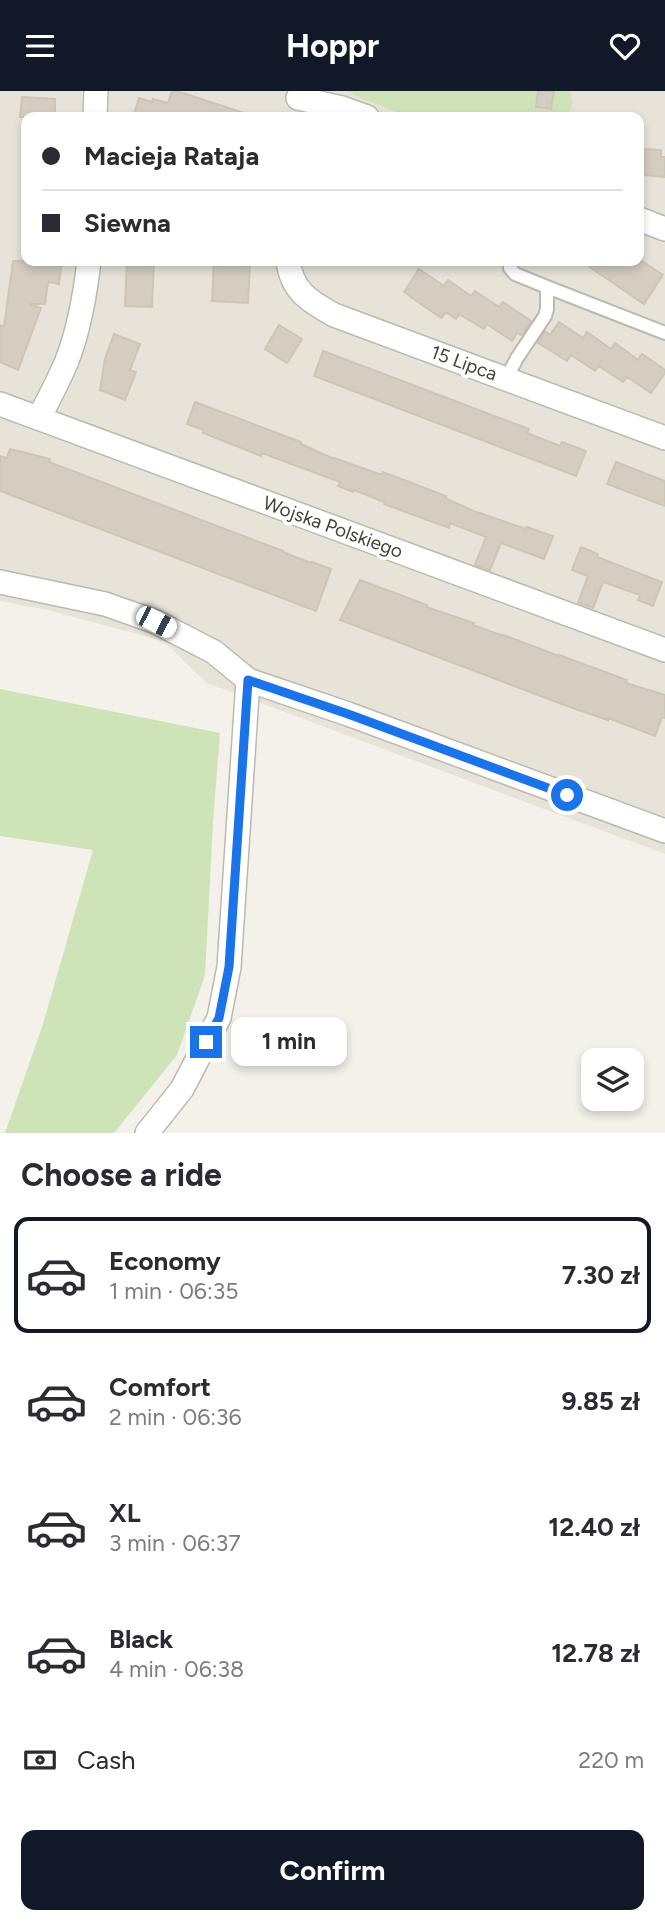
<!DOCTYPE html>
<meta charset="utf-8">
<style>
:root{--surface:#fff;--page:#f2f2f3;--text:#2b2b33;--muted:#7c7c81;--line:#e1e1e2;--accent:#111827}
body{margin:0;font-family:Figtree,sans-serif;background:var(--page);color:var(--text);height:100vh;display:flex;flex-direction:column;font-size:26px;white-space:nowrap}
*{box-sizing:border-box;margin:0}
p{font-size:23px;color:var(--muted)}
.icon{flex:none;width:38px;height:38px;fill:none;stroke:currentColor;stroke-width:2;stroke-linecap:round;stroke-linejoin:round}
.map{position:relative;height:1042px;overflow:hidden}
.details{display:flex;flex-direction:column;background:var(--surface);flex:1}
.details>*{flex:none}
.top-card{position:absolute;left:21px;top:21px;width:623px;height:154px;border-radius:14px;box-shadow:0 4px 10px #0003;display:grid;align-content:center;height:154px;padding:0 21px;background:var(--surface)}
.controls{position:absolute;left:581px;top:957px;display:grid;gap:14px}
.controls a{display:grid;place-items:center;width:63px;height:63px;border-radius:14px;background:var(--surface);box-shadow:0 4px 10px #0003;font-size:35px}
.end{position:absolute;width:32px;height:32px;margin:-16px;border:9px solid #1a73e8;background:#fff;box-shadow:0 0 0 4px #fff}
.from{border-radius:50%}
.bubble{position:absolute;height:49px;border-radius:14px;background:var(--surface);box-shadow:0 4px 10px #0003;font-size:23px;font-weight:700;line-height:49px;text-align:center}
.car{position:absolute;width:21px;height:42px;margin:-21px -10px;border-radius:9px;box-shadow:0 0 5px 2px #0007;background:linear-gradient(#fff 24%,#345 0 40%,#fff 0 76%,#345 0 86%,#fff 0)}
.top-card b{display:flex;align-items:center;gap:24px;height:66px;font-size:26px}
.top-card b+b{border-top:2px solid var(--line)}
.top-card i{width:18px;height:18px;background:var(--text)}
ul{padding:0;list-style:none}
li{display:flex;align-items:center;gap:21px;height:116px;margin:0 14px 10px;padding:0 7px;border:4px solid transparent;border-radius:14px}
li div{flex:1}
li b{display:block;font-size:26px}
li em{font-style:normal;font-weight:700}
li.current{border-color:var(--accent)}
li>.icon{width:63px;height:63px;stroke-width:1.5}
h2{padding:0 21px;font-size:32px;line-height:84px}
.pay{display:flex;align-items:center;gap:18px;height:77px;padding:0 21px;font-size:26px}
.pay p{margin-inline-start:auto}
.primary-button{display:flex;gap:14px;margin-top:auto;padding:14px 21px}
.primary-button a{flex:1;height:80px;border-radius:14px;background:var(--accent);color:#fff;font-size:28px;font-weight:700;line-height:80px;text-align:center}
header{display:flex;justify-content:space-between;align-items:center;height:91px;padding:0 21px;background:var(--accent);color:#fff;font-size:32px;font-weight:700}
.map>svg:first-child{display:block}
.residential{fill:#e7e3d9;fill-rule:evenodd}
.green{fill:#cee3b8}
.building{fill:#d4cdc1;stroke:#cec5b5;stroke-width:2}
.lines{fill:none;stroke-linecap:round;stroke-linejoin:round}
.lane-casing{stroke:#beb9ae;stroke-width:16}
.street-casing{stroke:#beb9ae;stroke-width:26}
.lane{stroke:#fff;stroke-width:12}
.street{stroke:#fff;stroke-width:23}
.route{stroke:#1a73e8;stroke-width:9}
.labels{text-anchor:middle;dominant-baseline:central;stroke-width:7;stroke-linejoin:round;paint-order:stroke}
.street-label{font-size:19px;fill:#464239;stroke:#fff}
</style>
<header><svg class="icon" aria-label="menu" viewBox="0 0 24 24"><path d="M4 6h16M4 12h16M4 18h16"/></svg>Hoppr<svg class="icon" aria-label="heart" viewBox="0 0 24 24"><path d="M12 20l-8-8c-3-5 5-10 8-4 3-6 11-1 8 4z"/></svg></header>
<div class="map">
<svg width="665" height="1042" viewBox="0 0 665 1042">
<rect width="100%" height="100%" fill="#f3f1ea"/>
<path class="residential" d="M0 0H665V763L207 592 163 550 47 519 0 510ZM26 26H639V170H26Z"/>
<path class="green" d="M347 0H571L573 13 567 26H411L365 9Z
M0 598 220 642 213 731 205 884 177 964 114 1042H5L43 933 93 759 0 745Z"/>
<path class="building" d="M172 0H177L247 23V26H133L139 7 152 11 153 8 168 12Z
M538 0H554L551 18 536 16Z
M22 6 55 8V26H20Z
M639 58 661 59V66H665V86L644 84V81L639 80Z
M13 170H58V175L61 176 59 193 48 191 45 213H30L41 217 18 279 0 271V234L4 236Z
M127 170H154L152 216 125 215Z
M214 170H242V171L250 172 248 212 212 210Z
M581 170H642L663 184 644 213Z
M419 178 444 195 448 189 471 205 475 200 499 216 503 211 531 230 522 244 517 242 512 250 487 233 484 238 459 223 456 228 446 221 441 227 404 201Z
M559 231 583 247 587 241 611 258 615 252 638 269 642 263 665 279V282L651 302 627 286 623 291 599 275 595 280 571 264 567 270 538 252 545 240 550 244Z
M279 234 302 248 287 272 265 258Z
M114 243 140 253 130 279 136 281 125 309 100 299 105 268Z
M323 260 529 338 527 342 560 355 562 351 586 360 576 385 314 285Z
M195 311 301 351V353L334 368V367L382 384 383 381 446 405 445 407 480 423V422L526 438 527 436 553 445 544 468 501 452 490 479 475 474 486 446 450 432 449 437 384 413V411L354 399 353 401 338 395 340 391 262 362 261 365 203 342 204 339 187 333Z
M10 358 50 368 49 371 283 460V461L311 472 312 471 331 478 316 520 0 400V365L7 367Z
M616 371 665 390V415L607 393Z
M581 456 598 463 597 466 662 491 653 515 638 509 640 504 603 491 593 517 578 512 588 485 572 479Z
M360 489 427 514 426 516 474 532 473 534 503 545V544L559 565V564L627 589 626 592 665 604V627L662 626 655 645 608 627V629L567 615 340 529Z"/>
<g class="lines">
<defs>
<path id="lane" d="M547 196 665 242
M506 288 517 267 545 225 547 218V196L515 183 510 177V170"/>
<path id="street" d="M298 7 342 17 367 26
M95 26 96 0
M639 128 665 138
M288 170C292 200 309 210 334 224L665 347
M0 313 665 559
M39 327C48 309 58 291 66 272 79 240 85 205 89 170
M0 491 105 513 156 531 214 561 248 589 348 623 665 740
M147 1042 182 998 219 927 229 876 248 589"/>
</defs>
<use href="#lane" class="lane-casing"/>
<use href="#street" class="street-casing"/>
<use href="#lane" class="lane"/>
<use href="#street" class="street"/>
</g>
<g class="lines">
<path class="route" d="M206 951 219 927 229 876 248 589 348 623 567 704"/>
</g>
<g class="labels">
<g class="street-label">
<text transform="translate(464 272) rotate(20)">15 Lipca</text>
<text transform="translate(333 436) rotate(20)">Wojska Polskiego</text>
</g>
</g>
</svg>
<div class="controls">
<a><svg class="icon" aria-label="layers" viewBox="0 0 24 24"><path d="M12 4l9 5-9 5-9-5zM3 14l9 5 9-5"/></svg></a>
</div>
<i class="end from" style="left:567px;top:704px"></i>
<i class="end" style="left:206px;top:951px"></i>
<div class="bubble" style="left:231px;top:926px;width:116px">1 min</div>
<i class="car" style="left:156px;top:531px;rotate:117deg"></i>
<div class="top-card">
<b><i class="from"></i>Macieja Rataja</b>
<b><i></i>Siewna</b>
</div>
</div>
<section class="details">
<h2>Choose a ride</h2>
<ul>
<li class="current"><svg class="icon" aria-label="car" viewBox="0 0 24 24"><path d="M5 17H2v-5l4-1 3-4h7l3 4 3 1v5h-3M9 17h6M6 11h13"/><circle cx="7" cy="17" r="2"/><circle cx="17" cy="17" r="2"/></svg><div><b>Economy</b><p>1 min · 06:35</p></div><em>7.30 zł</em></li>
<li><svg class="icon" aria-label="car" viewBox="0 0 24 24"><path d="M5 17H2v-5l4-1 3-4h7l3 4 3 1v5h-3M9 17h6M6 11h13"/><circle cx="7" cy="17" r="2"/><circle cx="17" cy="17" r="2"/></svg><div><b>Comfort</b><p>2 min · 06:36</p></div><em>9.85 zł</em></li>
<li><svg class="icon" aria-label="car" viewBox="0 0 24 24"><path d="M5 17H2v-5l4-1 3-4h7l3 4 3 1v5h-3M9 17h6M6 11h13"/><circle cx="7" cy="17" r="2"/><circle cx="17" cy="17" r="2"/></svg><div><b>XL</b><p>3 min · 06:37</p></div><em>12.40 zł</em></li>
<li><svg class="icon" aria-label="car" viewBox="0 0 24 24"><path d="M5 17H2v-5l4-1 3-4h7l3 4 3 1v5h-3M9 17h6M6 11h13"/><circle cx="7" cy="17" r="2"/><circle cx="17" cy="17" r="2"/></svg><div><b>Black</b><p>4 min · 06:38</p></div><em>12.78 zł</em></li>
</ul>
<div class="pay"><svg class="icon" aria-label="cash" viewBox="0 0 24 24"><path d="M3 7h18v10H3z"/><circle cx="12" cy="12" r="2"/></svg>Cash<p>220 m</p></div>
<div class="primary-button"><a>Confirm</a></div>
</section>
